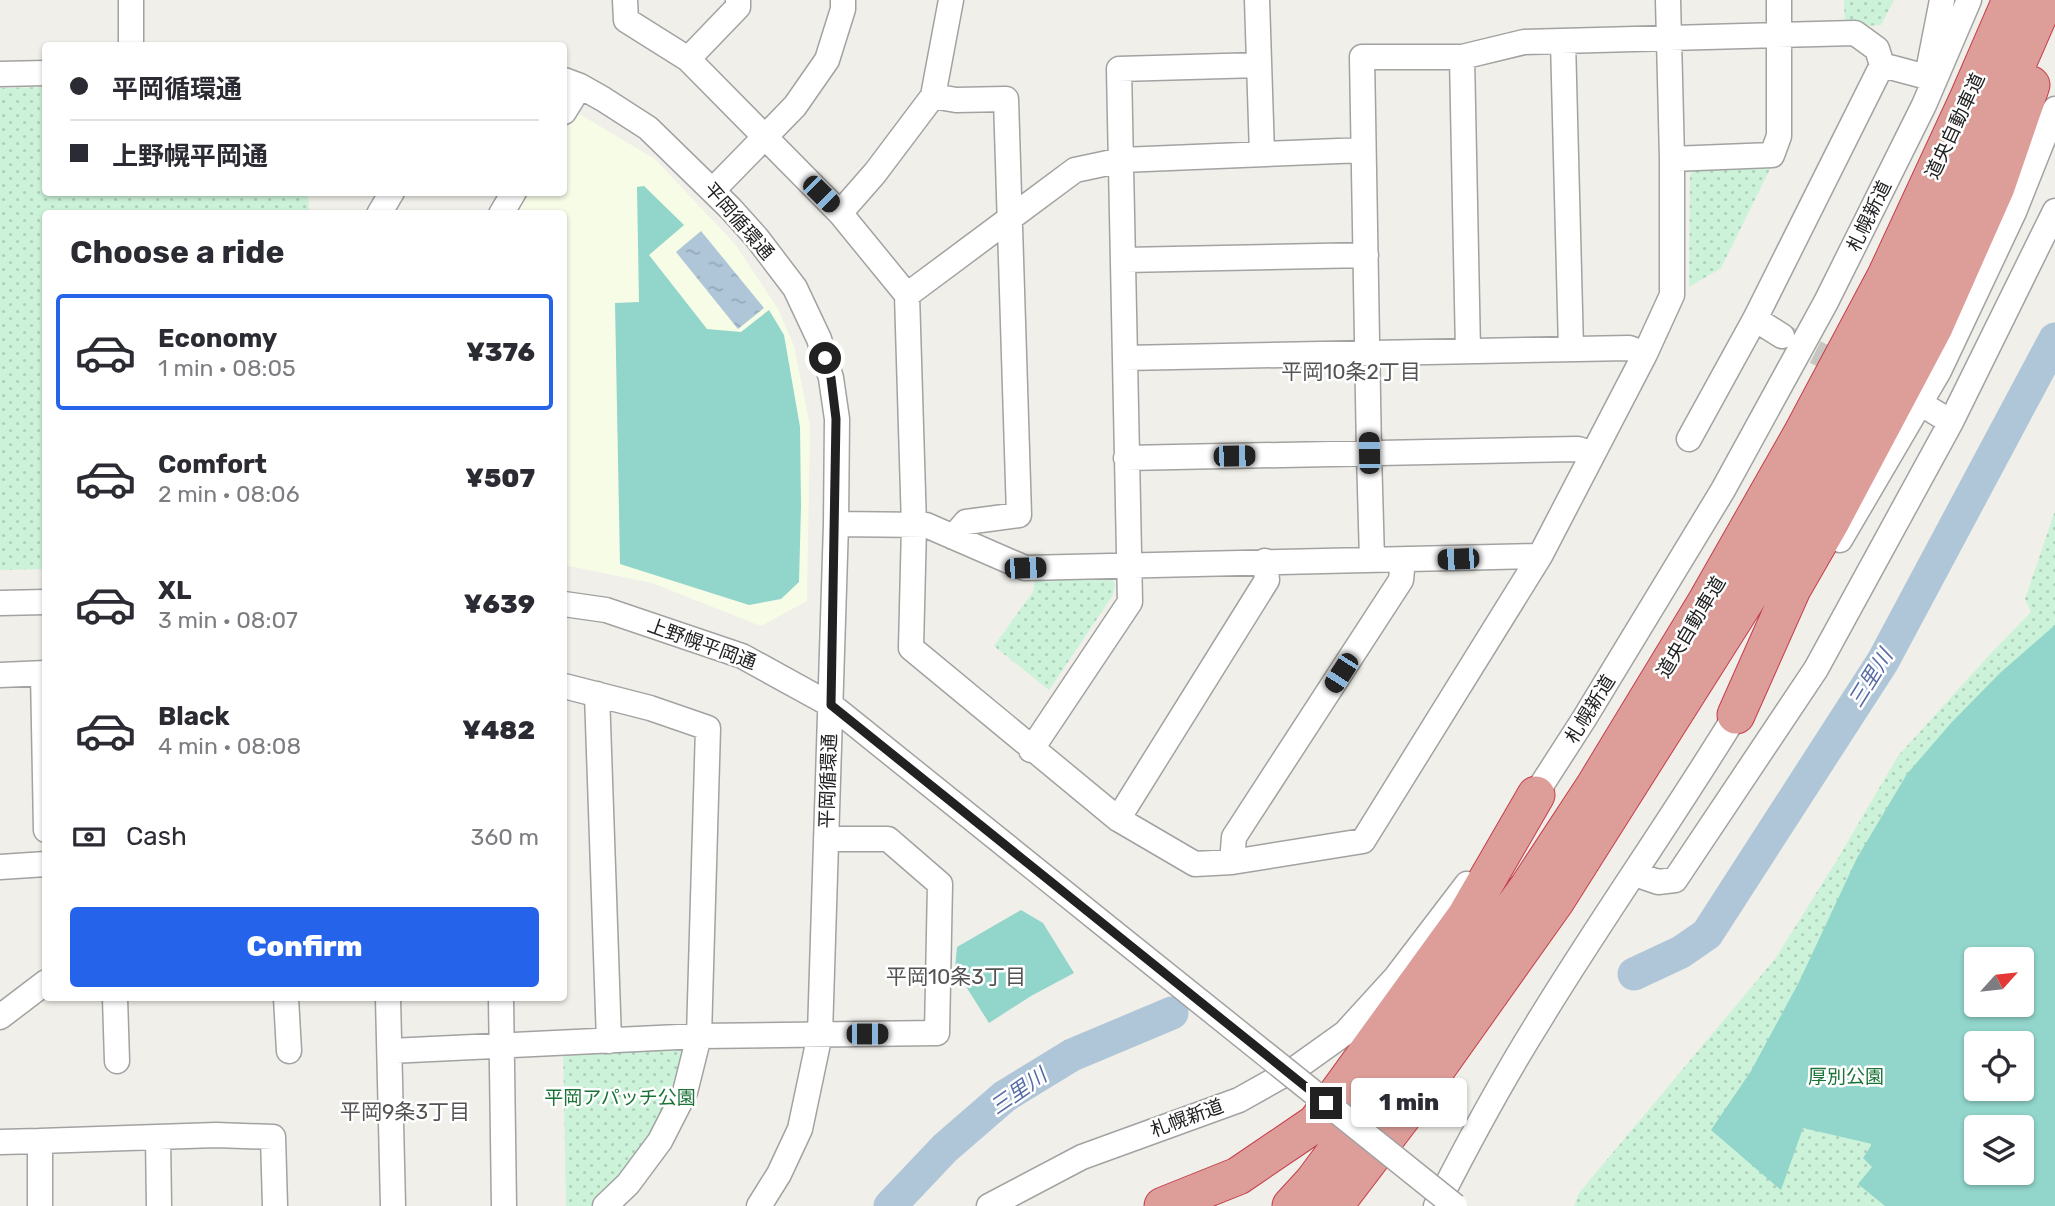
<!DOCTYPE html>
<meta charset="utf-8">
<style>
:root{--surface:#fff;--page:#f7f7f7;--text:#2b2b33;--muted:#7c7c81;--line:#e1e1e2;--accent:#2563eb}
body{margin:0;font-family:Rubik,"Noto Sans JP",sans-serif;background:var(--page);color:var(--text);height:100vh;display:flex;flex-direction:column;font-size:26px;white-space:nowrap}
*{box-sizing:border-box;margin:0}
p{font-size:23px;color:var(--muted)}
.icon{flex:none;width:38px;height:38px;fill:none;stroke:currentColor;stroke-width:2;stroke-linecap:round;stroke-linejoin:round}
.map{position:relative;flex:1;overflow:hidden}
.details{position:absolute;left:42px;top:210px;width:525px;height:791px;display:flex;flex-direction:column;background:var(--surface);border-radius:7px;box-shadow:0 2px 5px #0004}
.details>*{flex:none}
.top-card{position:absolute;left:42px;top:42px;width:525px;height:154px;border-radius:7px;box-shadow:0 2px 5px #0004;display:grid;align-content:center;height:154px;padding:0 28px;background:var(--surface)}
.needle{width:46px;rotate:63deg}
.buttons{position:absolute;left:1964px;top:947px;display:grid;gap:14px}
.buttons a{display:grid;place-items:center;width:70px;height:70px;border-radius:7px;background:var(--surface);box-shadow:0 2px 5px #0004;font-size:35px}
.end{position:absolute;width:32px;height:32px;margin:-16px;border:9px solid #212121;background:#fff;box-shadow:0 0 0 4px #fff}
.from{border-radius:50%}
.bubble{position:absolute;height:49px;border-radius:7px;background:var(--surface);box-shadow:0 2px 5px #0004;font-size:23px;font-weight:800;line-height:49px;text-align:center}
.car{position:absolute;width:21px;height:42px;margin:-21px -10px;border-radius:9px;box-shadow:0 0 5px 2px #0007;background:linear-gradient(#222 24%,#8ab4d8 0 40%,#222 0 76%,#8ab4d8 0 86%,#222 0)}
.top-card b{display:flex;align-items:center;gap:24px;height:66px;font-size:26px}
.top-card b+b{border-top:2px solid var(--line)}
.top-card i{width:18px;height:18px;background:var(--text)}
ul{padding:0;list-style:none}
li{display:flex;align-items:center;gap:21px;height:116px;margin:0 14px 10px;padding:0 14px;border:4px solid transparent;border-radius:7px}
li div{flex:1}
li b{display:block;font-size:26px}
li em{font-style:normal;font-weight:800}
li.on{border-color:var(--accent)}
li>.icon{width:63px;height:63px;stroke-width:1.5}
h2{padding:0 28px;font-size:32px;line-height:84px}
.pay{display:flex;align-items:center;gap:18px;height:77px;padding:0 28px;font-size:26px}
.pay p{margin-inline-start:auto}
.button{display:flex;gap:14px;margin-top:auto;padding:14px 28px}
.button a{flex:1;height:80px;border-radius:7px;background:var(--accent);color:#fff;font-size:28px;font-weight:800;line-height:80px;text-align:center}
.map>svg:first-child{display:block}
.education{fill:#f6fce6}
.park{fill:url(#park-dots);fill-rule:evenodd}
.pitch{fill:#91d5cb;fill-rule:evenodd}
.water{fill:url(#water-ripples)}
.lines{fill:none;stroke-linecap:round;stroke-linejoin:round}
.river{stroke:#afc5d8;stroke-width:33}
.minor-tunnel{stroke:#c7c6c1;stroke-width:24;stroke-dasharray:24 12;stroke-linecap:butt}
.minor-casing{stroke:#a2a2a2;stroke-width:27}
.highway-casing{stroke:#c63d4b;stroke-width:39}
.minor{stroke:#fff;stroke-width:24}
.highway{stroke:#dd9e9a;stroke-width:37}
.minor-bridge-casing{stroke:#a2a2a2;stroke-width:27;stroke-linecap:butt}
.minor-bridge{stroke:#fff;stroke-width:24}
.route{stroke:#212121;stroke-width:9}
.labels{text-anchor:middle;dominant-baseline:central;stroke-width:5;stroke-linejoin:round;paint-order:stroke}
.street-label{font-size:19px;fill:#212121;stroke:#fff}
.park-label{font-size:19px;fill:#1a7337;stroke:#fff}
.neighbourhood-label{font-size:21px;fill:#545454;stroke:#fff}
.water-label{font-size:21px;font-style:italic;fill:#586ca5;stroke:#fff}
</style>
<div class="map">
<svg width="2055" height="1206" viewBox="0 0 2055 1206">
<defs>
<pattern id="park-dots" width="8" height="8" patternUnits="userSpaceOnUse" patternTransform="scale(1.75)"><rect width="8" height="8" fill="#ccf3d9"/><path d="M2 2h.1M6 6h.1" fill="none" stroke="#afd0ba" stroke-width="1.8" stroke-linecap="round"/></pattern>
<pattern id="water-ripples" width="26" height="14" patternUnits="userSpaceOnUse" patternTransform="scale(1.75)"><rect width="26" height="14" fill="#afc5d8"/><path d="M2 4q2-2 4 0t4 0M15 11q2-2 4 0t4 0" fill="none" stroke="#96a9b9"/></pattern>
</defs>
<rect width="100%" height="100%" fill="#f0efe9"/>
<path class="education" d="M576 112 655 159 735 244 778 309 794 346 810 425 807 601 761 626 652 583 564 565V214H515L527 193 564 192V133Z"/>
<path class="park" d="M1844 0H1894L1881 25 1845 27Z
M45 87 46 192 308 193 309 213 46 214 45 569 0 570V88Z
M1773 163 1721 268 1689 287 1690 176 1694 169Z
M2055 511V1206H1574L1579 1193 1775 959 1837 860 1898 756 1993 651 2031 612 2025 599ZM1976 959H2021V1004H1976ZM1976 1043H2021V1088H1976ZM1976 1127H2021V1172H1976Z
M1110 578 1115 583 1113 595 1049 690 994 646 1033 592 1035 580Z
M699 1036 685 1092 605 1206H566L563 1043Z"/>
<path class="pitch" d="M644 186 684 225 649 255 707 329 741 332 769 310 784 335 800 427 801 506 799 582 781 599 749 605 620 564 615 303 639 302 637 187Z
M2055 625V1206H1885L1858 1184 1872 1167 1863 1158 1872 1144 1803 1128 1781 1190 1711 1130 1751 1071 1799 982 1857 858 1907 774 1951 723 2000 673ZM1976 959H2021V1004H1976ZM2021 1043V1088H1976V1043ZM2021 1127V1172H1976V1127Z
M1021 910 1043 923 1074 973 1031 996 989 1023 955 969 957 947Z"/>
<path class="water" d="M701 231 764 308 738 329 676 252Z"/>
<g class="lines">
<path class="river" d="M1634 974 1681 952 1707 934 1883 661 2055 339
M890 1206 945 1148 1005 1096 1072 1055 1172 1013"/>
<path class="minor-tunnel" d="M1783 336 1853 371"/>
<defs>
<path id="minor" d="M131 0V46
M625 0 626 20 688 59 840 213 907 295 914 526 911 648 1118 819 1195 864 1232 862 1363 841 1540 556
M1257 0 1262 154
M1563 41 1571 349
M1462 57 1468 351
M688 59 738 7V0
M1929 66 1942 0
M0 74 46 73
M564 80 580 86 603 99 648 128 730 208 757 238 795 288 819 339 831 378 837 419 836 524 820 1034 800 1129 779 1174 759 1206
M933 96 956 100 1006 99 1019 515 966 522 953 537
M564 112 580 86
M1672 159 1772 155 1779 136V0
M713 190 795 106 827 60 843 9V0
M840 213 875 173 933 96 951 0
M379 214 392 192
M501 214 514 192
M1124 260 1366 255
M907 295 1075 170 1122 160 1363 150
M1755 319 1782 336
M1125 358 1629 348 1645 354
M1951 422 2055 211
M1689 439 1755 319 1882 65
M1126 458 1578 449 1593 454
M836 524 926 525 1025 568 1540 556 1645 354 1672 295V159L1668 0
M1840 540 1939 371 2014 212 2055 109
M1372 560 1369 453 1362 57H1462L1524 42 1855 33 1877 49 1882 65 1927 77
M0 603 46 602
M564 604 606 610 742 656 831 705 1112 931
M43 673 46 830
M0 675 46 673
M564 686 650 708 708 728 699 1036 685 1092 660 1141 628 1184 605 1206
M597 694 609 1041
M1031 750 1130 602 1119 69 1259 65
M1528 806 1584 719 1723 490 1826 302 1924 105 1969 0
M1118 819 1267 580 1265 561
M1232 862 1234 837 1401 580 1403 560
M0 867 46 864
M1635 874 1658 882 1675 880 1816 669 1951 422 1928 408
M115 998 117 1061
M286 998 289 1051
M388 998 393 1206
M501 998 504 1206
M0 1017 46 982
M390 1051 699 1036 937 1033 940 884 888 839H826
M158 1137 159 1206
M40 1141 216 1135 273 1137 275 1206
M0 1142 40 1141V1206
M989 1206 1082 1157 1239 1100 1296 1068 1345 1033 1396 977 1467 884
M1436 1206C1469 1141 1503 1078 1542 1016 1607 910 1679 809 1743 703"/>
<path id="highway" d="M1736 715 1792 589 1830 523 1934 327 1996 187 2031 85
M1163 1206 1238 1176 1316 1123 1466 916 1536 795
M1291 1206 1313 1182 1382 1089 1529 886 1594 787 1708 599 1803 432 1886 276 1968 99 2011 0
M1334 1206 1408 1109 1555 902 1749 595 1910 298 1995 115 2045 0"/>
</defs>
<use href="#minor" class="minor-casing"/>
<use href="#highway" class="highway-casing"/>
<use href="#minor" class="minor"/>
<use href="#highway" class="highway"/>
<defs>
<path id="minor-bridge" d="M1112 931 1455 1206"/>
</defs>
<use href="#minor-bridge" class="minor-bridge-casing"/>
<use href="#minor-bridge" class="minor-bridge"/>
</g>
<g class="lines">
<path class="route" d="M825 358 831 378 836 419 831 705 1326 1103"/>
</g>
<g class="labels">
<g class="street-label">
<text transform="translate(1955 126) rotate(-65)">道央自動車道</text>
<text transform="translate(1869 216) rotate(-64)">札幌新道</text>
<text transform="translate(739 221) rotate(49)">平岡循環通</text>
<text transform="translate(1691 627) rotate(-59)">道央自動車道</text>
<text transform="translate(702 644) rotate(20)">上野幌平岡通</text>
<text transform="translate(1590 709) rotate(-58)">札幌新道</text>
<text transform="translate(828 781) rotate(-88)">平岡循環通</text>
<text transform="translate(1187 1118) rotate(-20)">札幌新道</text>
</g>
<g class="park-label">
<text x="1846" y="1076">厚別公園</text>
<text x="620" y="1097">平岡アパッチ公園</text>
</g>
<g class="neighbourhood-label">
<text x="1351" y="371">平岡10条2丁目</text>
<text x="956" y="976">平岡10条3丁目</text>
<text x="405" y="1111">平岡9条3丁目</text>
</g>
<g class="water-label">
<text transform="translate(1870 678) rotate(-58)">三里川</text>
<text transform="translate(1018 1091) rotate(-35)">三里川</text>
</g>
</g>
</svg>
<div class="buttons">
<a><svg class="needle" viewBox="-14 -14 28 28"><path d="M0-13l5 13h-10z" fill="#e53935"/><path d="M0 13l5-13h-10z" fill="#7c7c81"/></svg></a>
<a><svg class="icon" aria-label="locate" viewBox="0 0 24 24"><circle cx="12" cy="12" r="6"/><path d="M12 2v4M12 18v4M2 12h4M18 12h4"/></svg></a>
<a><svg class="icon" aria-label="layers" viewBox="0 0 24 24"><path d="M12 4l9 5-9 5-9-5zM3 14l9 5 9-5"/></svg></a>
</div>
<i class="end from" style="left:825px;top:358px"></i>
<i class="end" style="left:1326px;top:1103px"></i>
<div class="bubble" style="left:1351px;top:1078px;width:116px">1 min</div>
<i class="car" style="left:821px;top:194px;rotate:135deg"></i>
<i class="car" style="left:1369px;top:453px;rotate:359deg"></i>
<i class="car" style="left:1234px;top:456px;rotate:89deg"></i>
<i class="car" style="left:1458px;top:559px;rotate:268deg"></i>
<i class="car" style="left:1025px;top:568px;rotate:88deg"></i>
<i class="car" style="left:1341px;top:673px;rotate:213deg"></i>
<i class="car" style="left:867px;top:1034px;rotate:90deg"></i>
<div class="top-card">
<b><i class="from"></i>平岡循環通</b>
<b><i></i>上野幌平岡通</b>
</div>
<section class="details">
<h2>Choose a ride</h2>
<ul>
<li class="on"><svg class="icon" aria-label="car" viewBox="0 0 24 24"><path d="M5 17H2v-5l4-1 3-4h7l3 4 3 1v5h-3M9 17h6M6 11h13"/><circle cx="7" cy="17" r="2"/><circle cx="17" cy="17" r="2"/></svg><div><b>Economy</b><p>1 min · 08:05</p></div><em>¥376</em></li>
<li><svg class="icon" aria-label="car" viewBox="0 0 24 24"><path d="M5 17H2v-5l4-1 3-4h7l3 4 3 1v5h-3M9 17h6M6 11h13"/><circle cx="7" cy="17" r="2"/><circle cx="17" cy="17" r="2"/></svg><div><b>Comfort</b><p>2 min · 08:06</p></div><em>¥507</em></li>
<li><svg class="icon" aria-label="car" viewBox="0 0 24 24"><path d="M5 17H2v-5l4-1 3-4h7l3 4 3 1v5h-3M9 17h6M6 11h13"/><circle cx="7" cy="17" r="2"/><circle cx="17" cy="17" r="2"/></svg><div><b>XL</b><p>3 min · 08:07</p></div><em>¥639</em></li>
<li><svg class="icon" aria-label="car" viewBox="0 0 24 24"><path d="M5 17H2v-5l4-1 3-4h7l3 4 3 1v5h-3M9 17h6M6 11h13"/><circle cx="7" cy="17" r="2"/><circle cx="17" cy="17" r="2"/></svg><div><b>Black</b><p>4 min · 08:08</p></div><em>¥482</em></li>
</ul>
<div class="pay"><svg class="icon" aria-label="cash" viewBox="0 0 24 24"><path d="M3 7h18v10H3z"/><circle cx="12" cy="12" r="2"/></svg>Cash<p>360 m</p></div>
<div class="button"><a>Confirm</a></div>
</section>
</div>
